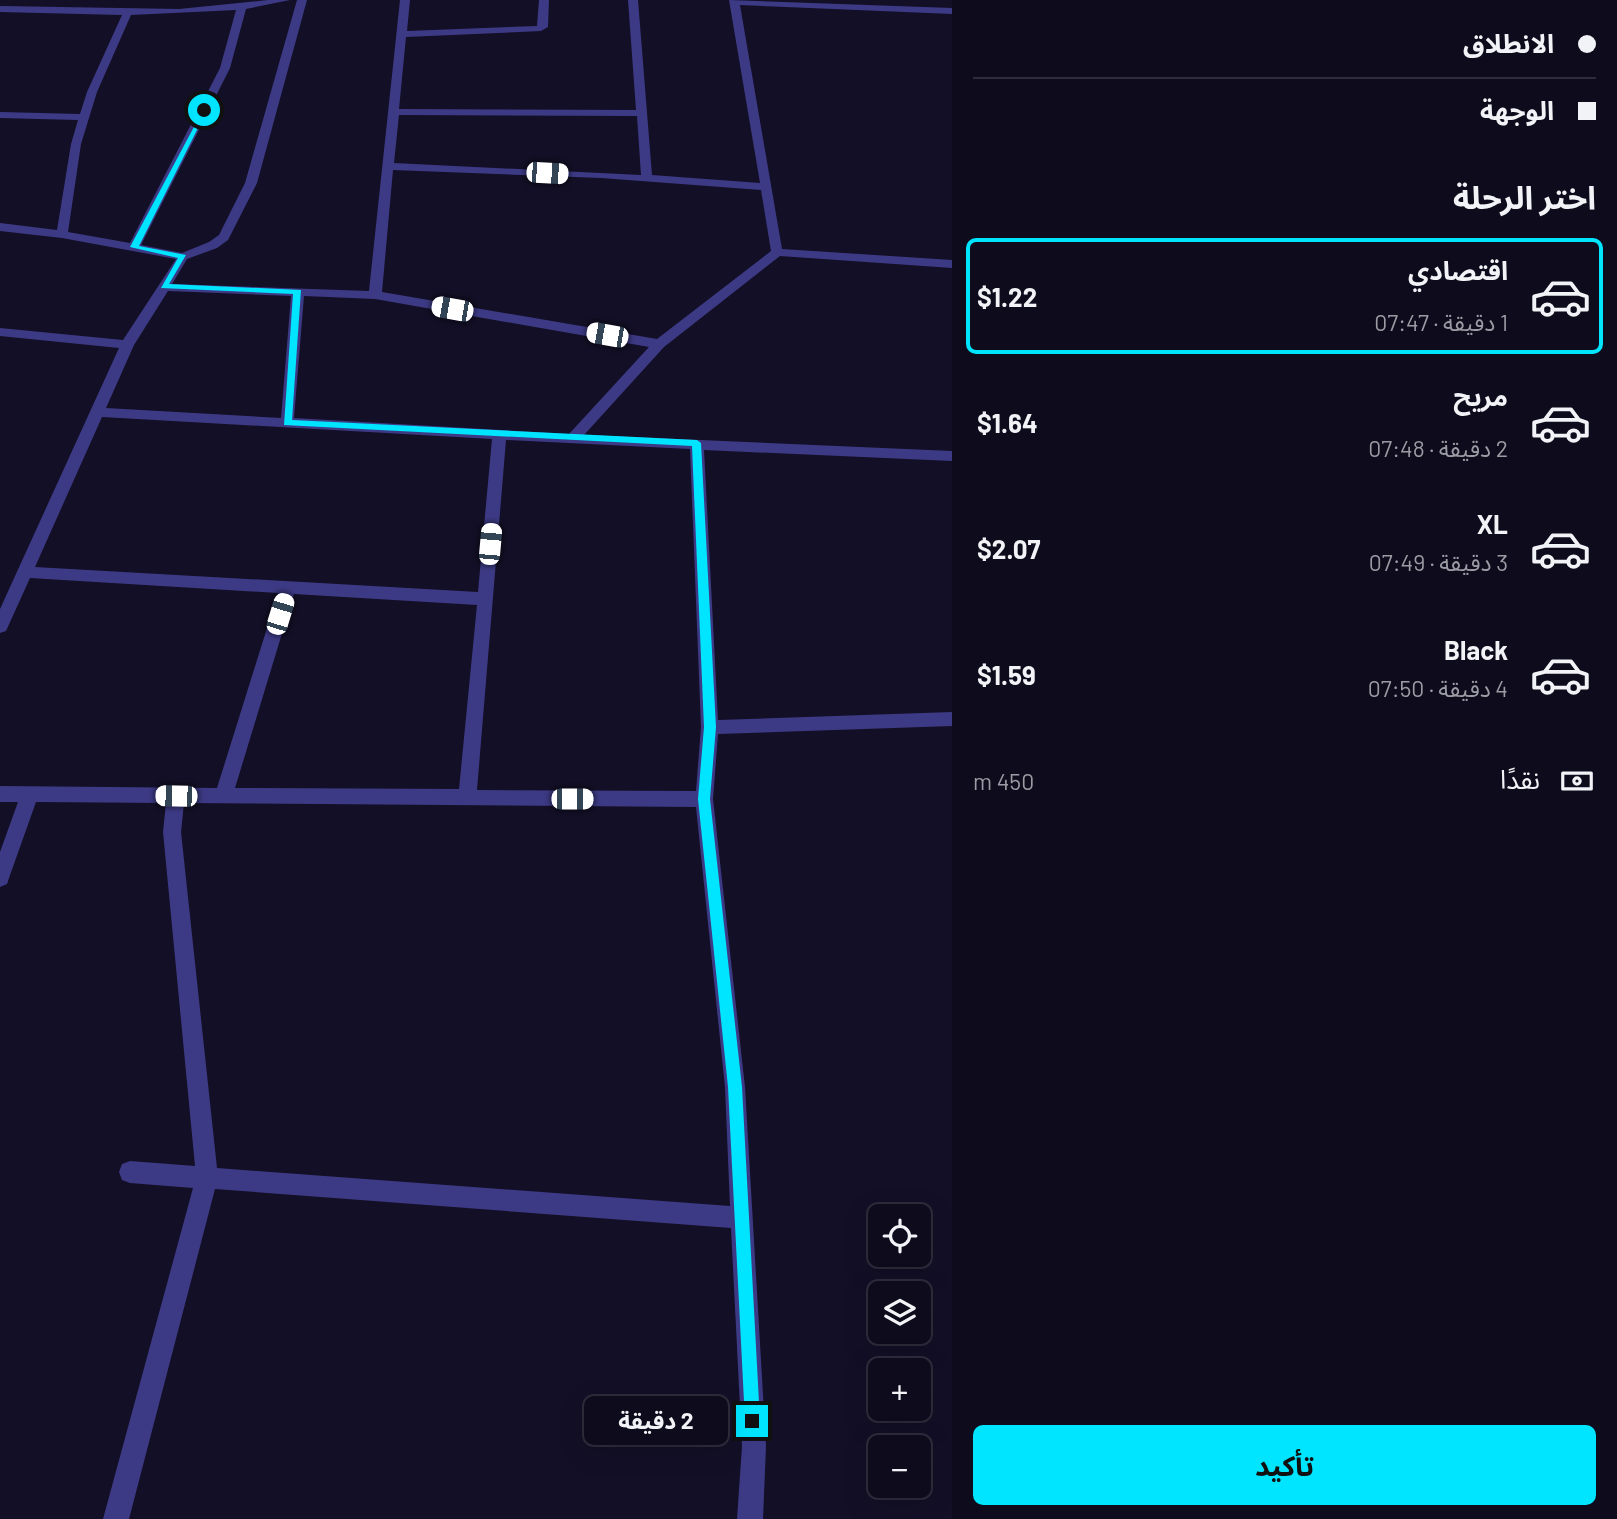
<!DOCTYPE html>
<html lang="ar">
<meta charset="utf-8">
<style>
:root{--surface:#0e0b1c;--page:#1c1929;--text:#f1f3f6;--muted:#9b9ba3;--line:#2e2b3b;--accent:#00e5ff}
body{margin:0;font-family:Barlow,"Noto Sans Arabic",sans-serif;background:var(--page);color:var(--text);direction:rtl;height:100vh;display:flex;flex-direction:column;font-size:26px;white-space:nowrap}
*{box-sizing:border-box;margin:0}
p{font-size:23px;color:var(--muted)}
.icon{flex:none;width:38px;height:38px;fill:none;stroke:currentColor;stroke-width:2;stroke-linecap:round;stroke-linejoin:round}
.map{position:relative;flex:1;overflow:hidden;direction:ltr}
.drawer{display:flex;flex-direction:column;background:var(--surface);width:665px}
.drawer>*{flex:none}
.top-card{display:grid;align-content:center;height:154px;padding:0 21px;background:var(--surface)}
.fabs{position:absolute;left:868px;top:1204px;display:grid;gap:14px}
.fabs a{display:grid;place-items:center;width:63px;height:63px;border-radius:10px;background:var(--surface);box-shadow:0 7px 28px #0002,0 0 0 2px var(--line);font-size:35px}
.end{position:absolute;width:32px;height:32px;margin:-16px;border:9px solid #00e5ff;background:#111;box-shadow:0 0 0 4px #111}
.from{border-radius:50%}
.bubble{position:absolute;height:49px;border-radius:10px;background:var(--surface);box-shadow:0 7px 28px #0002,0 0 0 2px var(--line);font-size:23px;font-weight:700;line-height:49px;text-align:center;direction:rtl}
.car{position:absolute;width:21px;height:42px;margin:-21px -10px;border-radius:9px;box-shadow:0 0 5px 2px #0007;background:linear-gradient(#fff 24%,#345 0 40%,#fff 0 76%,#345 0 86%,#fff 0)}
.top-card b{display:flex;align-items:center;gap:24px;height:66px;font-size:26px}
.top-card b+b{border-top:2px solid var(--line)}
.top-card i{width:18px;height:18px;background:var(--text)}
ul{padding:0;list-style:none}
li{display:flex;align-items:center;gap:21px;height:116px;margin:0 14px 10px;padding:0 7px;border:4px solid transparent;border-radius:10px}
li div{flex:1}
li b{display:block;font-size:26px}
li em{font-style:normal;font-weight:700}
li.current{border-color:var(--accent)}
li>.icon{width:63px;height:63px;stroke-width:1.5}
h2{padding:0 21px;font-size:32px;line-height:84px}
.pay{display:flex;align-items:center;gap:18px;height:77px;padding:0 21px;font-size:26px}
.pay p{margin-inline-start:auto}
.button{display:flex;gap:14px;margin-top:auto;padding:14px 21px}
.button a{flex:1;height:80px;border-radius:10px;background:var(--accent);color:#111;font-size:28px;font-weight:700;line-height:80px;text-align:center}
main{display:flex;flex:1;min-height:0}
.map>svg:first-child{display:block}
.lines{fill:none;stroke-linecap:round;stroke-linejoin:round}
.minor{fill:#3d3a85;fill-rule:evenodd}
.route{fill:#00e5ff}
</style>
<main>
<section class="drawer">
<div class="top-card">
<b><i class="from"></i>الانطلاق</b>
<b><i></i>الوجهة</b>
</div>
<h2>اختر الرحلة</h2>
<ul>
<li class="current"><svg class="icon" aria-label="car" viewBox="0 0 24 24"><path d="M5 17H2v-5l4-1 3-4h7l3 4 3 1v5h-3M9 17h6M6 11h13"/><circle cx="7" cy="17" r="2"/><circle cx="17" cy="17" r="2"/></svg><div><b>اقتصادي</b><p>1 دقيقة · 07:47</p></div><em>$1.22</em></li>
<li><svg class="icon" aria-label="car" viewBox="0 0 24 24"><path d="M5 17H2v-5l4-1 3-4h7l3 4 3 1v5h-3M9 17h6M6 11h13"/><circle cx="7" cy="17" r="2"/><circle cx="17" cy="17" r="2"/></svg><div><b>مريح</b><p>2 دقيقة · 07:48</p></div><em>$1.64</em></li>
<li><svg class="icon" aria-label="car" viewBox="0 0 24 24"><path d="M5 17H2v-5l4-1 3-4h7l3 4 3 1v5h-3M9 17h6M6 11h13"/><circle cx="7" cy="17" r="2"/><circle cx="17" cy="17" r="2"/></svg><div><b>XL</b><p>3 دقيقة · 07:49</p></div><em>$2.07</em></li>
<li><svg class="icon" aria-label="car" viewBox="0 0 24 24"><path d="M5 17H2v-5l4-1 3-4h7l3 4 3 1v5h-3M9 17h6M6 11h13"/><circle cx="7" cy="17" r="2"/><circle cx="17" cy="17" r="2"/></svg><div><b>Black</b><p>4 دقيقة · 07:50</p></div><em>$1.59</em></li>
</ul>
<div class="pay"><svg class="icon" aria-label="cash" viewBox="0 0 24 24"><path d="M3 7h18v10H3z"/><circle cx="12" cy="12" r="2"/></svg>نقدًا<p>450 m</p></div>
<div class="button"><a>تأكيد</a></div>
</section>
<div class="map">
<svg width="952" height="1519" viewBox="0 0 952 1519">
<rect width="100%" height="100%" fill="#130f26"/>
<g class="lines">
<path class="minor" d="M268 0H290L246 9 230 68 141 245 182 253 209 242 219 235 245 183 297 0H307L257 183 228 240 217 248 187 259 172 284 369 291 400 0H410L407 31 537 26 539 0H549L548 27 541 31 406 37 399 109 636 110 628 0H638L652 175 760 183 729 0 952 8V14L740 5 782 249 952 260V268L780 256 664 347 584 435 952 451V461L704 450 718 720 952 712V726L718 734 713 799 745 1087 766 1446 763 1519H737L742 1446 731 1228 215 1189 129 1519H103L193 1188 130 1183 122 1180 119 1172 122 1164 130 1161 195 1166 163 832 166 803 36 802 9 878 7 884 0 887V852L18 802H0V786L217 788 278 593 30 578 6 631 0 633V609L119 348 0 336V328L123 340 176 259 62 238 0 231V223L57 230 71 144 78 120 0 118V112L80 114 87 92 122 15 0 12V6L179 9ZM236 10 220 68 130 243 68 232 81 144 97 92 131 15ZM399 115 637 116 641 175 394 163ZM393 170 601 178 761 190 771 251 657 339 382 292ZM168 291 291 296 281 418 106 408 134 345ZM304 296 375 299 649 347 569 434 294 418ZM102 417 492 439 478 592 35 567ZM506 440 690 449 701 727 696 791 477 790ZM294 594 477 605 459 789 235 788ZM184 803 696 807 725 1087 730 1206 217 1168 181 832Z"/>
</g>
<path class="route" d="M204 108 207 110 139 246 186 255 169 284 301 290 292 420 697 440 701 443 716 727 710 799 742 1087 760 1421 758 1427 752 1429 747 1427 745 1421 728 1087 698 799 704 727 692 446 284 425 293 294 161 288 178 258 130 247Z"/>
</svg>
<div class="fabs">
<a><svg class="icon" aria-label="locate" viewBox="0 0 24 24"><circle cx="12" cy="12" r="6"/><path d="M12 2v4M12 18v4M2 12h4M18 12h4"/></svg></a>
<a><svg class="icon" aria-label="layers" viewBox="0 0 24 24"><path d="M12 4l9 5-9 5-9-5zM3 14l9 5 9-5"/></svg></a>
<a>+</a>
<a>−</a>
</div>
<i class="end from" style="left:204px;top:110px"></i>
<i class="end" style="left:752px;top:1421px"></i>
<div class="bubble" style="left:584px;top:1396px;width:144px">2 دقيقة</div>
<i class="car" style="left:547px;top:173px;rotate:93deg"></i>
<i class="car" style="left:452px;top:309px;rotate:280deg"></i>
<i class="car" style="left:607px;top:335px;rotate:280deg"></i>
<i class="car" style="left:490px;top:544px;rotate:5deg"></i>
<i class="car" style="left:280px;top:614px;rotate:17deg"></i>
<i class="car" style="left:176px;top:796px;rotate:271deg"></i>
<i class="car" style="left:572px;top:799px;rotate:90deg"></i>
</div>
</main>
